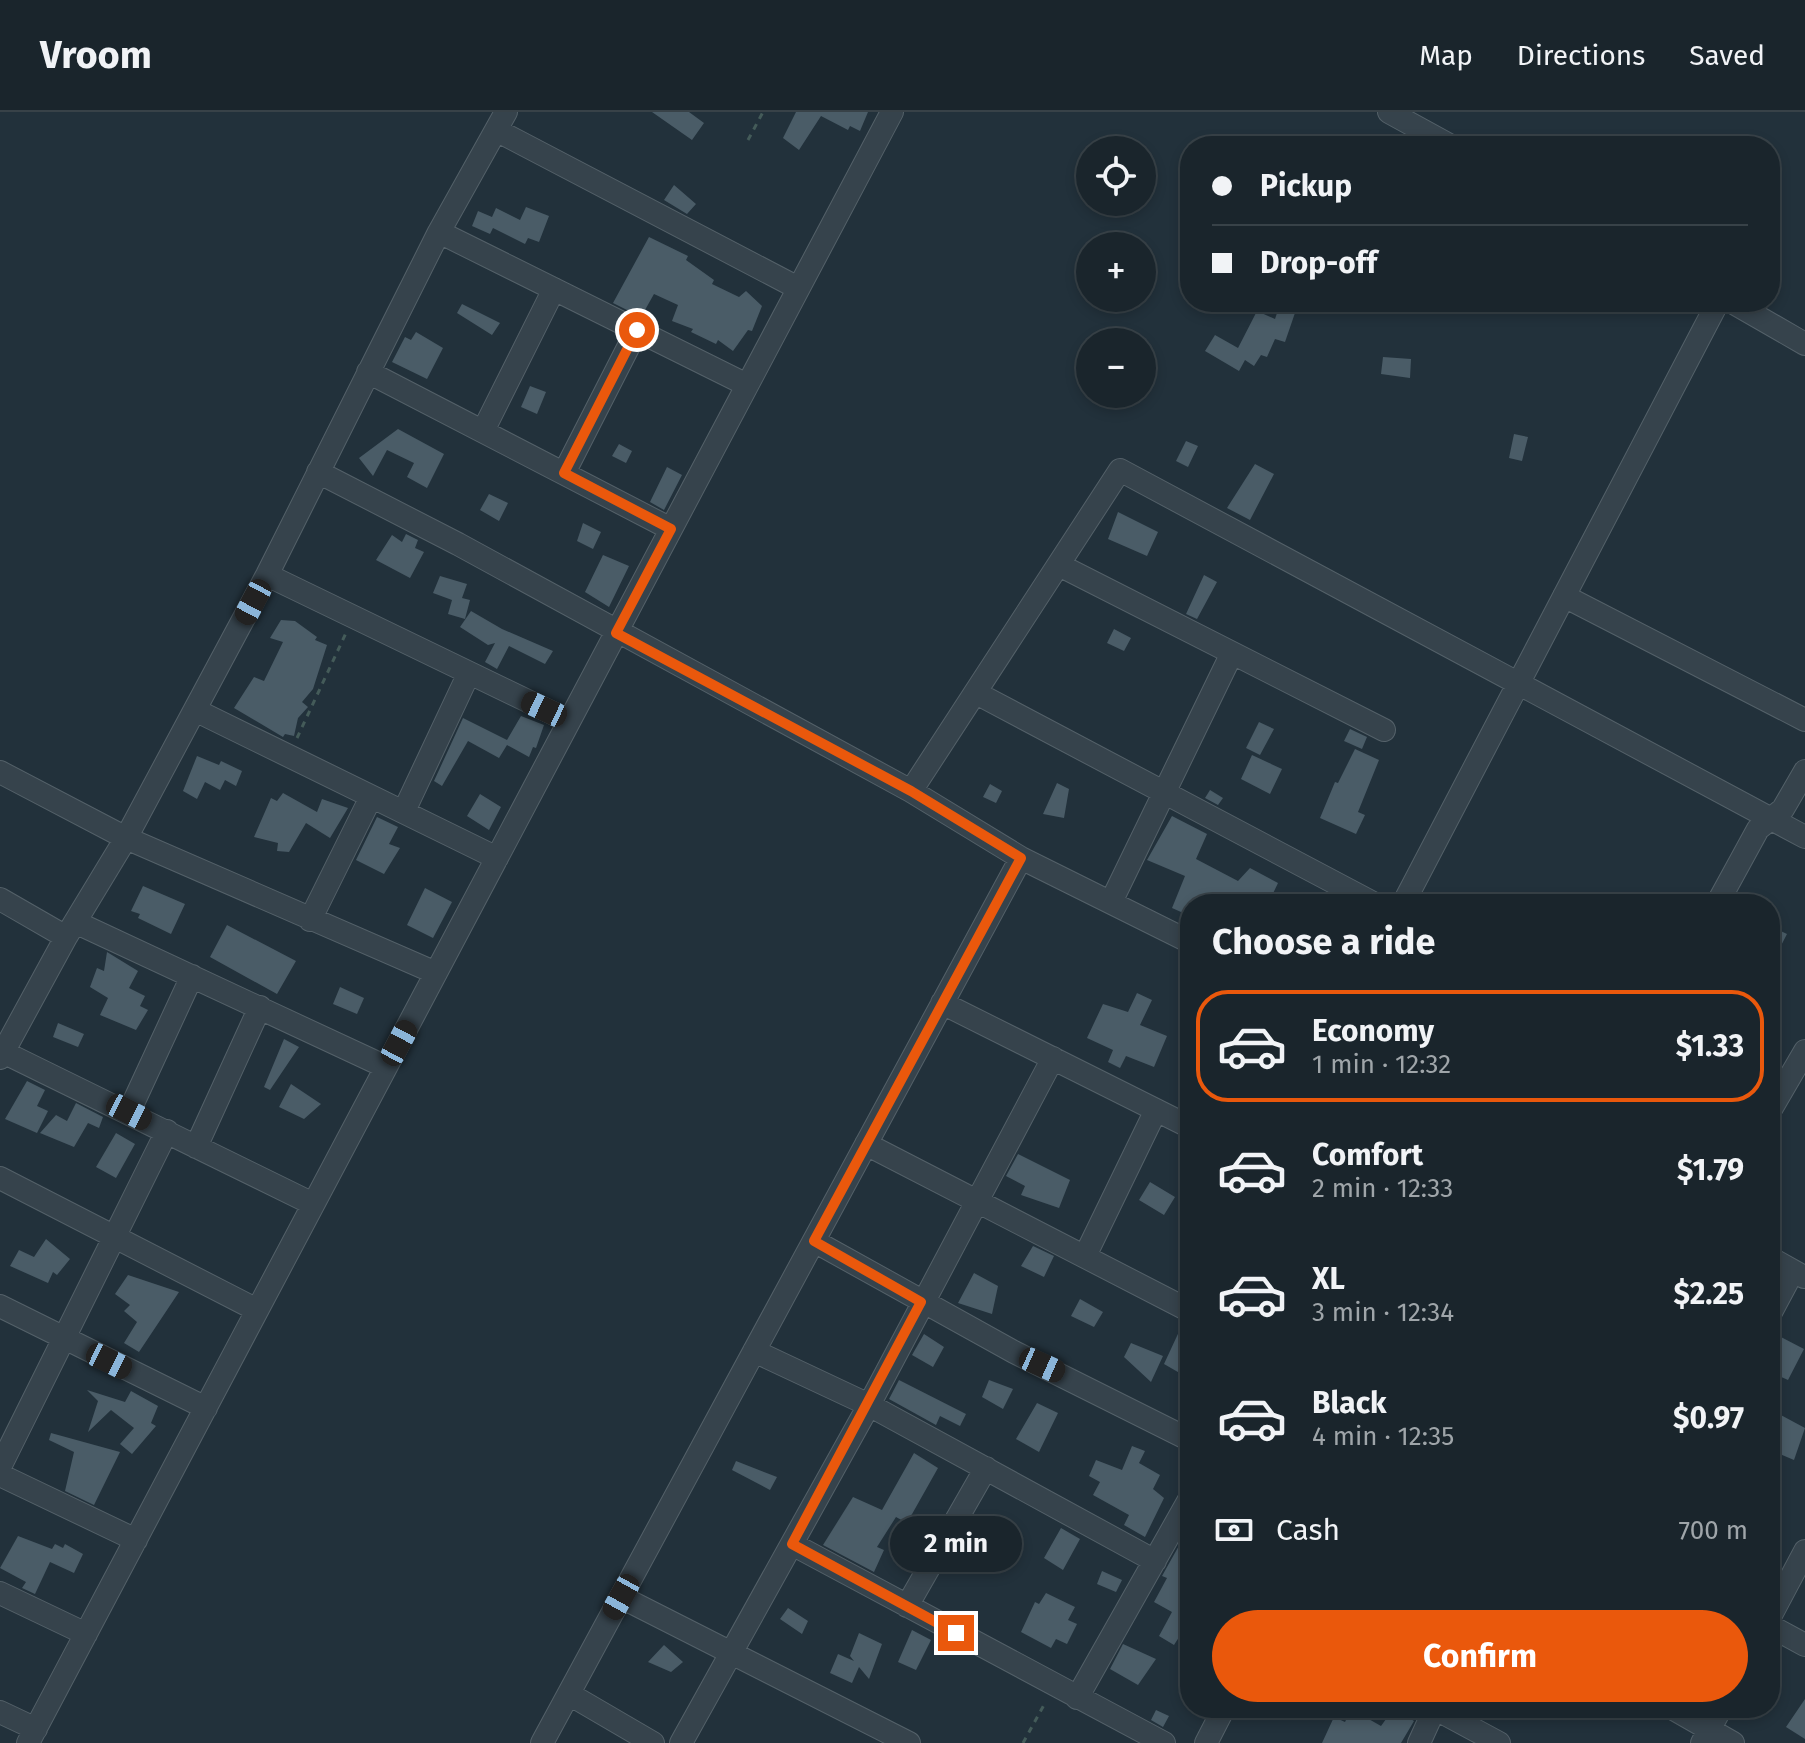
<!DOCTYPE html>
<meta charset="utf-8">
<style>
:root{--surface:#1a252c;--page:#232d34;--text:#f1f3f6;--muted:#9fa5a9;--line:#384248;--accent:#ea580c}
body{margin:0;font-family:"Fira Sans",sans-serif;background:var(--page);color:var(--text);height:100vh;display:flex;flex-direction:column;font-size:30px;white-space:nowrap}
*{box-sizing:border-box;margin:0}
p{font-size:26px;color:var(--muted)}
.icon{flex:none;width:44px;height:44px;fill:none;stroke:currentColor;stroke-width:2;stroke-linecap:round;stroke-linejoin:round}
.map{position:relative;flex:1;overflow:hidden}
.sheet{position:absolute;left:1180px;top:782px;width:600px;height:824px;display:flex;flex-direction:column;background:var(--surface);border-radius:32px;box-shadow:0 4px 12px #0003,0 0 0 2px var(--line)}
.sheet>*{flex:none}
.banner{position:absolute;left:1180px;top:24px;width:600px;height:176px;border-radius:32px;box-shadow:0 4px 12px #0003,0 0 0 2px var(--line);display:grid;align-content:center;height:176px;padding:0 32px;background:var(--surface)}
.fabs{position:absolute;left:1076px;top:24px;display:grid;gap:16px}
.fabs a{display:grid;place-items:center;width:80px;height:80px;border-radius:50%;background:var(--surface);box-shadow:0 4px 12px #0003,0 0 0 2px var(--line);font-size:40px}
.end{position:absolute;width:36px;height:36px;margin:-18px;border:10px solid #ea580c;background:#fff;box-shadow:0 0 0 4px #fff}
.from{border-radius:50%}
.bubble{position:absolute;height:56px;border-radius:28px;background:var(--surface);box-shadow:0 4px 12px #0003,0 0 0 2px var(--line);font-size:26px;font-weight:700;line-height:56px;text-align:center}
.car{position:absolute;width:24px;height:48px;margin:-24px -12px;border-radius:10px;box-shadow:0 0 6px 2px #0007;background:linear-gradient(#222 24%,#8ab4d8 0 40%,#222 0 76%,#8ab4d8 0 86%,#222 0)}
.banner b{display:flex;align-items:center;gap:28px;height:76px;font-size:30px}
.banner b+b{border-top:2px solid var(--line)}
.banner i{width:20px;height:20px;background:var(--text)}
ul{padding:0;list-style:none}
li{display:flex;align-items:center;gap:24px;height:112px;margin:0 16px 12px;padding:0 16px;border:4px solid transparent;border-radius:32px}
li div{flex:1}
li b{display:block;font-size:30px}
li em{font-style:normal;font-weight:700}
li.current{border-color:var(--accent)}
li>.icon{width:72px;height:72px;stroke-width:1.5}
h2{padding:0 32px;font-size:36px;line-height:96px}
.pay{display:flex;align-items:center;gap:20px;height:88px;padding:0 32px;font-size:30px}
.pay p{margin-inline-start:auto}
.primary-button{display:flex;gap:16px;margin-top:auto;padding:16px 32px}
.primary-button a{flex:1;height:92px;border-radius:48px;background:var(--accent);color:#fff;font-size:32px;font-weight:700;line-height:92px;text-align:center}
header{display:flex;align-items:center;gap:48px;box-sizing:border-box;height:112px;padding:0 40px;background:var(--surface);border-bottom:2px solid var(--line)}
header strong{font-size:38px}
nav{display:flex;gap:44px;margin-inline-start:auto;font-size:28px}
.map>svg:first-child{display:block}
.building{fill:#4a5c67}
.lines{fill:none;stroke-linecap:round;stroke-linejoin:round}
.minor-casing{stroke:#546169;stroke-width:24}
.path{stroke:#445b59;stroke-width:3;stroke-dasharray:6 6;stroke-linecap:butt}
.minor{stroke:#36434c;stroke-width:22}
.route{stroke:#ea580c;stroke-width:10}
</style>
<header>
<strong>Vroom</strong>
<nav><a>Map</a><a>Directions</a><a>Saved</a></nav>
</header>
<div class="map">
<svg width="1805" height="1631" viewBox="0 0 1805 1631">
<rect width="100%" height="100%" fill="#22313b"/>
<path class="building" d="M652 0H689L704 11 692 28Z
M796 0H868L860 19 850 14 848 18 821 4 799 38 783 26Z
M674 73 696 92 687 102 664 88Z
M526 95 549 104 539 130 528 126 525 132 493 116 490 122 472 114 478 99 492 105 496 96 520 108Z
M649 125 688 144 686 148 714 168 712 172 739 185 746 179 762 194 752 219 748 218 733 239 718 228 716 232 691 220 693 217 672 209 678 193 654 182 641 205 613 191Z
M462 192 500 211 492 223 457 201Z
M1280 192 1296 198 1285 230 1275 227 1267 245 1261 243 1254 254 1245 248 1239 259 1205 239 1215 223 1238 236 1257 199 1275 207Z
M416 220 443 236 427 267 392 250 405 225 411 228Z
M1383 245 1411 247 1410 266 1381 262Z
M530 274 546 280 537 302 521 295Z
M398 317 444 342 427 376 407 365 414 351 387 338 373 364 359 346Z
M1514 322 1528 325 1522 349 1509 346Z
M1186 329 1198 334 1188 355 1176 349Z
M619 332 632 339 626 351 612 344Z
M1255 352 1274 362 1250 408 1227 396Z
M667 355 682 363 664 398 650 390Z
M489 382 508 391 499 409 480 398Z
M1118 400 1158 420 1147 444 1108 427Z
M583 411 601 420 593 437 577 429Z
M406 422 418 428 415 436 424 440 410 466 376 448 392 423 402 430Z
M603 443 629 454 609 495 585 480Z
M1204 463 1217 470 1197 507 1186 502Z
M440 464 467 472 462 486 470 488 465 507 448 502 452 488 433 481Z
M471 499 502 517 553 539 545 552 509 534 497 557 485 550 495 531 488 533 460 515Z
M281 508 295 509 317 525 315 528 327 533 313 577 302 590 308 595 298 606 294 624 285 622 283 625 234 596 254 565 264 569 283 530 270 526Z
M1114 517 1131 526 1124 539 1107 531Z
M521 604 544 613 536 636 533 635 529 645 507 633 499 646 468 629 442 674 434 669 463 606 507 628Z
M1259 610 1274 617 1260 643 1246 636Z
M1350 617 1367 625 1362 637 1344 629Z
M1355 637 1379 648 1358 700 1365 703 1356 722 1320 706 1335 670 1338 671Z
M1252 643 1282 657 1270 682 1241 667Z
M197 644 219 653 221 649 242 659 236 674 225 668 220 678 205 670 197 687 183 679Z
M1057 671 1069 677 1064 706 1043 702Z
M990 672 1002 679 996 691 983 685Z
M1210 678 1223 686 1218 693 1205 686Z
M283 681 317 700 322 687 348 696 330 726 306 711 289 740 277 739 278 731 254 725 271 686 277 689Z
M480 682 501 695 489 718 467 704Z
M1172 704 1207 722 1196 747 1238 769 1250 756 1278 771 1268 792H1190V804L1172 796 1185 764 1147 748Z
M377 705 398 715 389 732 400 736 384 762 356 748Z
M143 774 185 792 171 822 138 806 140 802 131 799Z
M425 776 452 790 433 826 407 813Z
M227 813 296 849 277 882 210 845Z
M1770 814 1787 822 1770 855Z
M107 840 138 859 129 876 145 884 140 894 148 898 136 918 100 903 108 886 90 875 97 856 104 859Z
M340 875 364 886 357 902 333 892Z
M1137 881 1152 888 1140 913 1167 924 1154 955 1126 944 1120 956 1108 950 1113 938 1087 926 1103 892 1128 900Z
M58 911 84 922 78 935 53 925Z
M284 927 299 935 270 978 264 975Z
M27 969 45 978 37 994 48 999 37 1021 5 1007Z
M291 972 321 992 304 1007 279 995Z
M76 991 103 1005 99 1016 88 1011 74 1035 40 1021 56 1003 67 1009Z
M116 1021 135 1032 116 1066 96 1055Z
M1018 1042 1070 1068 1059 1096 1021 1083 1025 1074 1006 1064Z
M1150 1070 1175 1085 1164 1103 1139 1088Z
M46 1127 70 1147 57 1163 53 1160 48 1171 10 1154 19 1138 34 1145Z
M1033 1134 1054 1144 1044 1165 1021 1154Z
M974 1161 998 1174 992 1202 958 1191Z
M128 1163 179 1180 139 1240 124 1231 137 1210 124 1199 130 1193 115 1182Z
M1080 1187 1103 1200 1094 1215 1071 1204Z
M1183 1211 1190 1213V1267L1164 1252Z
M924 1222 944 1235 933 1255 912 1243Z
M1775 1222 1804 1237 1788 1268 1770 1260V1233Z
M1131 1231 1163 1244 1151 1270 1124 1245Z
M899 1268 966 1302 960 1314 940 1304 936 1313 889 1287Z
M989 1268 1013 1277 1003 1297 982 1285Z
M87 1278 125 1290 131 1279 158 1294 151 1311 156 1314 132 1342 120 1332 134 1316 111 1298 88 1320 98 1289Z
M1037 1291 1058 1301 1039 1340 1016 1327Z
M1777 1301 1805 1316 1794 1348 1770 1338V1314Z
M51 1321 120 1340 94 1393 65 1379 74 1340 49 1328Z
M1132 1334 1145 1339 1139 1351 1160 1363 1153 1377 1164 1386 1145 1425 1124 1413 1129 1403 1093 1383 1100 1370 1089 1364 1096 1348 1122 1358Z
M914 1341 938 1356 907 1411 896 1405 877 1435 884 1438 874 1460 823 1433 853 1385 882 1398Z
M736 1349 777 1365 770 1378 732 1358Z
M1190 1414V1453L1182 1467 1190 1471V1477L1181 1493 1190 1499V1508L1174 1533 1159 1524 1172 1500 1154 1490 1167 1466 1162 1464Z
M1061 1416 1080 1427 1063 1458 1044 1446Z
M18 1424 52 1437 55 1432 63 1436 65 1432 83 1442 74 1461 50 1450 35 1482 22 1476 26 1470 0 1456Z
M1102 1459 1122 1468 1116 1480 1097 1472Z
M1046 1481 1075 1495 1068 1508 1077 1512 1067 1532 1056 1527 1051 1536 1021 1520 1035 1490 1039 1492Z
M788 1496 808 1509 802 1522 780 1507Z
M912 1518 931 1528 916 1558 898 1550Z
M859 1521 882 1532 869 1567 859 1555 852 1571 830 1561 838 1542 854 1549 850 1544Z
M1123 1532 1156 1547 1138 1573 1110 1557Z
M664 1533 683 1550 671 1560 648 1550Z
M1805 1587V1627L1786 1615Z
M1394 1596 1414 1609 1401 1631H1322L1334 1605 1345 1610 1351 1597 1381 1614Z
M1156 1598 1169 1604 1163 1615 1151 1608Z"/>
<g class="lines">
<defs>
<path id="minor" d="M1389 0 1451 34
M496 18 798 176
M439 120 747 273
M1732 190 1805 232
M368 260 671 417
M483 319 554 177
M318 360 458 432 911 679 1021 746 1190 830
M564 361 637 218
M1061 454 1384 618
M267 463 569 609
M1564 484 1805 608
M978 582 1375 792
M195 598 497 746
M0 660 126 726 436 861
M911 679 1120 358 1805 725
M404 699 469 561
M0 787 66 825
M1112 788 1232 541
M1403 792 1718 190
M1717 792 1758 717 1783 697 1805 659
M310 808 371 685
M75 810 386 955
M942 891 1190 1015
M3 940 313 1092
M0 946 66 825 126 726 267 463 439 120 506 0
M1770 999 1805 939
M129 1000 192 864
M866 1032 1190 1199
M196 1035 260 895
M0 1066 257 1198
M814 1129 1014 1240 1190 1328
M1085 1144 1156 998
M1770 1146 1804 1165
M0 1194 206 1296
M1770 1202 1793 1159
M754 1239 869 1293 1155 1449
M0 1355 167 1019
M0 1363 136 1428
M792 1432 1164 1631
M0 1481 86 1522
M621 1485 909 1631
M907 1494 986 1356
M1770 1505 1805 1439
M1770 1514 1805 1533
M569 1582 653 1631
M1077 1586 1190 1386
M1434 1596 1499 1631
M1672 1596 1733 1631
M0 1600 36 1617
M28 1631 892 0
M542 1631 1021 746
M681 1631 869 1293 1053 946
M1206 1631 1224 1596
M1419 1631 1435 1596
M1702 1631 1721 1596"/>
</defs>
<use href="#minor" class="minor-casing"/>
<path class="path" d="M748 28 763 0
M297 626 346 521
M1023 1631 1045 1591"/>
<use href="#minor" class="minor"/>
</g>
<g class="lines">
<path class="route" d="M637 218 564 361 671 417 616 521 911 679 1021 746 814 1129 921 1190 792 1432 956 1521"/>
</g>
</svg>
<div class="fabs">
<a><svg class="icon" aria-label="locate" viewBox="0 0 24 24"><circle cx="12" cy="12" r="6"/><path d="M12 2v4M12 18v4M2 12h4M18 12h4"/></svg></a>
<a>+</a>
<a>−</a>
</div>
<i class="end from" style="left:637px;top:218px"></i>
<i class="end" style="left:956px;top:1521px"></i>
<div class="bubble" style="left:890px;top:1404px;width:132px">2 min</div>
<i class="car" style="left:253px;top:490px;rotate:208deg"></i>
<i class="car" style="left:544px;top:597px;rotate:295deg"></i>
<i class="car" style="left:399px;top:931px;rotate:28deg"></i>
<i class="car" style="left:129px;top:1000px;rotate:117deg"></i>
<i class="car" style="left:109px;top:1249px;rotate:116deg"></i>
<i class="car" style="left:1042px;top:1253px;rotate:114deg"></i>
<i class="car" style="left:621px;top:1485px;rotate:209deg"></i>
<div class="banner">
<b><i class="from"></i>Pickup</b>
<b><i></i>Drop-off</b>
</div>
<section class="sheet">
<h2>Choose a ride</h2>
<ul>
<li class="current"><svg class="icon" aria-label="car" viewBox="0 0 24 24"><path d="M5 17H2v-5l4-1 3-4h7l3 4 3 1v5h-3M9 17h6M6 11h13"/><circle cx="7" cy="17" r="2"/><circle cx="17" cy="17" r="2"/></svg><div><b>Economy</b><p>1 min · 12:32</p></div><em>$1.33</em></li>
<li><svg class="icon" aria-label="car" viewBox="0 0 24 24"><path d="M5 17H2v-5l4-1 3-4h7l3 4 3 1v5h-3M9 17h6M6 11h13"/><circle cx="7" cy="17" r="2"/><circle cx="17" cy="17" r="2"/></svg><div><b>Comfort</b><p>2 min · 12:33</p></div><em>$1.79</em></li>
<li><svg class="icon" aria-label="car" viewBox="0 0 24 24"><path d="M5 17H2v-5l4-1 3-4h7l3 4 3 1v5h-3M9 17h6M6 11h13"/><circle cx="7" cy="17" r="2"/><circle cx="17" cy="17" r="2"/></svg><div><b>XL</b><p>3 min · 12:34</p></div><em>$2.25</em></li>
<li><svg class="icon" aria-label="car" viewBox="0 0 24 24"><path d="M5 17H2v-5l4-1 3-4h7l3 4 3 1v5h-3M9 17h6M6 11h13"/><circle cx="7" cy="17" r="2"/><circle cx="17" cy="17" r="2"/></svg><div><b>Black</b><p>4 min · 12:35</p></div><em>$0.97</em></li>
</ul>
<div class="pay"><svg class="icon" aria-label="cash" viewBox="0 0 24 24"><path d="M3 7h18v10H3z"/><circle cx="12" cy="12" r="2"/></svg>Cash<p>700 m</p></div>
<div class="primary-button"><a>Confirm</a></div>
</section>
</div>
